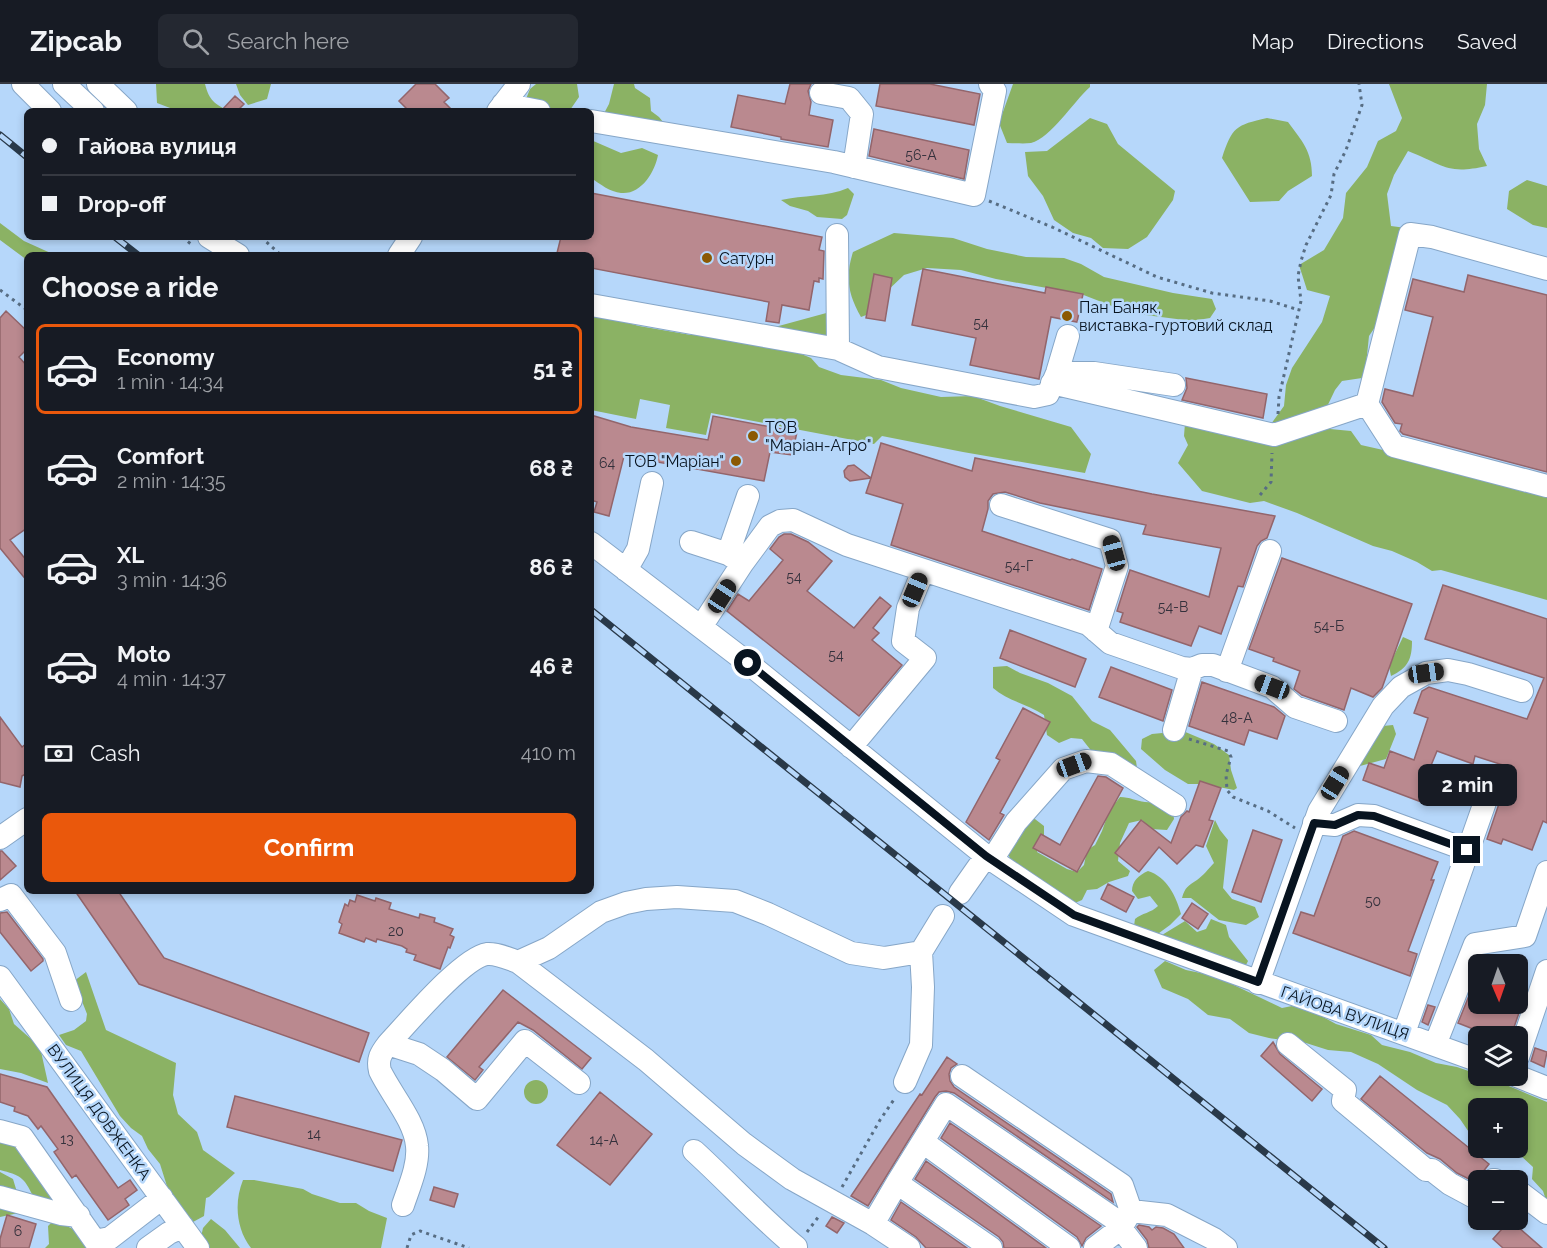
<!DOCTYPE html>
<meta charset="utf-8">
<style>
:root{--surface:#171b24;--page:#242831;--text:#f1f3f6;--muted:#9ea1a6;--line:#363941;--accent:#ea580c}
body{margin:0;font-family:Raleway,sans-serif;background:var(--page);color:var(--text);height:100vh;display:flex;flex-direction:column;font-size:22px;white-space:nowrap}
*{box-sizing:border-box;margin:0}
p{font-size:20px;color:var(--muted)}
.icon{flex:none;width:33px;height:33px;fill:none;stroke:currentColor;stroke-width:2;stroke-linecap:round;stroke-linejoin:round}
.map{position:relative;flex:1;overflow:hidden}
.drawer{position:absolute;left:24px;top:168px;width:570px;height:642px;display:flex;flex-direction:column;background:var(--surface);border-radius:9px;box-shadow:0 3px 9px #0003}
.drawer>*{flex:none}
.top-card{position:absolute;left:24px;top:24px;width:570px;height:132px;border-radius:9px;box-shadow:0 3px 9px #0003;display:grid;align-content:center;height:132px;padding:0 18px;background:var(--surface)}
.needle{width:39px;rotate:178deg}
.fabs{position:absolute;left:1468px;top:870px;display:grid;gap:12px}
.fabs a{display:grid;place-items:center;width:60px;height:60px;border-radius:9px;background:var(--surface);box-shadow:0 3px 9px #0003;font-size:30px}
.end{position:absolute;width:27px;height:27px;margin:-14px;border:8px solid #081420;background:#fff;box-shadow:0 0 0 3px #fff}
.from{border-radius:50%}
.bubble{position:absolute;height:42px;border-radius:9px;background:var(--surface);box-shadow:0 3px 9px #0003;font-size:20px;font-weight:700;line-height:42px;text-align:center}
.car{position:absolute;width:18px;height:36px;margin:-18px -9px;border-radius:8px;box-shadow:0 0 4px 2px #0007;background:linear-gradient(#222 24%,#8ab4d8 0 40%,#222 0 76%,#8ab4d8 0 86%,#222 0)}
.top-card b{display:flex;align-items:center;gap:21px;height:57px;font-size:22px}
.top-card b+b{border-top:2px solid var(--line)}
.top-card i{width:15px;height:15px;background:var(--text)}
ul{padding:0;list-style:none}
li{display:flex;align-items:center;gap:18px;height:90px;margin:0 12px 9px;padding:0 6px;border:3px solid transparent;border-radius:9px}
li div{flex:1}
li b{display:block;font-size:22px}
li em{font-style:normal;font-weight:700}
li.current{border-color:var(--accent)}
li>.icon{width:54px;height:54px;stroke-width:1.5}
h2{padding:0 18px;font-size:27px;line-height:72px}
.pay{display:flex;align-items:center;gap:15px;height:66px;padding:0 18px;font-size:22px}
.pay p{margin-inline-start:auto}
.cta{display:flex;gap:12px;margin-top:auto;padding:12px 18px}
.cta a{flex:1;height:69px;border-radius:9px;background:var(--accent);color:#fff;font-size:24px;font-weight:700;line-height:69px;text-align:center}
header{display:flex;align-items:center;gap:36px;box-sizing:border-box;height:84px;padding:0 30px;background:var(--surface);border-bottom:2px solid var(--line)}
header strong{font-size:28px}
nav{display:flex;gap:33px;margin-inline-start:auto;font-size:21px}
.search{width:420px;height:54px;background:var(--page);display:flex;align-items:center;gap:15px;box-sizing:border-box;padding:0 21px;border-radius:9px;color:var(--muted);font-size:22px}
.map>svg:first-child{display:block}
.green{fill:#8bb264}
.building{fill:#ba898f;stroke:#93656b;stroke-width:1.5}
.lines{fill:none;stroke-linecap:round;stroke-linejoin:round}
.minor-casing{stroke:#86a6c7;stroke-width:24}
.path{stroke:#576d83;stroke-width:3;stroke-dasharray:3 4.5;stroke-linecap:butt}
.minor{stroke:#fff;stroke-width:22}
.rail-casing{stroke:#293949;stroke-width:7}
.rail{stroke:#b6d7fa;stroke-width:4.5;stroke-dasharray:14;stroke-linecap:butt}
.route{stroke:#081420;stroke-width:8}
.poi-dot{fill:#8b5904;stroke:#b6d7fa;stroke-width:2}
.labels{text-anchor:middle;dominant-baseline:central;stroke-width:5;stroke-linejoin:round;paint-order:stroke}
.number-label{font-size:14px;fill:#34313c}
.poi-label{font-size:16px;fill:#081420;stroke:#b6d7fa;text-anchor:start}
.street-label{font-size:16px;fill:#081420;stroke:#b6d7fa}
</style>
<header>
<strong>Zipcab</strong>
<div class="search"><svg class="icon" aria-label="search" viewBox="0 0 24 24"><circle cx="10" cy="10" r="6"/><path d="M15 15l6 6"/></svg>Search here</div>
<nav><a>Map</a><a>Directions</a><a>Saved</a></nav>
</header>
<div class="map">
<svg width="1547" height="1164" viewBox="0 0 1547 1164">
<rect width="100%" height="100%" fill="#b6d7fa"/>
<path class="green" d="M156 0H205C209 16 215 21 230 27H178L157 19Z
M236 0H271L267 15 248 21 240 11Z
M536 0H577L579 13 570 26 541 25 526 15 530 5Z
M614 0H634L635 4 650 14 651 27 659 33 668 44 601 35 609 20Z
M1013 0H1090V3C1073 18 1051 54 1031 59 1023 60 1014 59 1007 59L999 39Z
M1389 0H1487L1485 21 1477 40 1479 65 1487 82C1446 91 1444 81 1408 67L1394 91 1387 110 1391 142 1406 144 1386 227 1369 252 1366 281 1362 294 1342 297 1335 306 1323 331 1330 345 1351 347 1361 361 1547 403V516L1441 486 1432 487 1417 478 1392 467 1373 462 1297 429 1264 417 1250 419 1202 407 1178 379 1188 361 1184 352 1185 339 1271 340 1284 322 1286 301 1292 284 1322 238 1330 212 1307 206 1299 181 1324 166 1343 134 1346 109 1367 83 1378 57 1396 47 1402 34Z
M1090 34 1107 40 1118 60 1175 107 1173 116 1147 153 1128 165 1103 164 1091 154 1073 149 1054 136 1043 112 1028 92 1025 68 1047 67Z
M1267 34 1288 38C1302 57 1312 67 1312 92L1288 107 1279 117 1250 118 1222 74C1232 43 1236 41 1267 34Z
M591 56 621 69 642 64 658 71C655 88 641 111 621 109 610 108 600 100 591 94Z
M1527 96 1547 102V144L1533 141 1507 125 1509 107Z
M848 104 854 110 847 131 842 135 817 133 808 127 790 122 781 116C803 111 827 113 848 104Z
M0 139 24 157 55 171H27V176L0 156Z
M894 149 953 154 987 165 1026 173 1064 174 1081 180 1104 193 1173 209 1212 215 1216 225 1210 234 1192 237 1130 229 1081 210 996 195 961 186 927 184 904 191 885 209 877 227 861 233C848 210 845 193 853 168Z
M830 228 833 245 821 256 739 240 752 238 775 243Z
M591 229 639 242 691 251 706 242 777 260 811 274 819 283 841 291 881 296 901 304 941 313 973 312 1000 322 1071 343 1091 370 1085 389 963 368 882 352 874 360 711 329 706 351 666 344 670 321 640 315 636 335 591 326Z
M1403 553 1412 557C1412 575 1408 584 1391 592L1389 582Z
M1007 582 1020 589 1048 599 1072 612 1092 637 1110 646 1136 677 1137 684 1093 669 1082 655 1071 654 1059 659 1047 651 1044 631C1027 620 1008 617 993 604V583Z
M1393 641 1396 650 1386 675 1360 682 1356 671 1383 642Z
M1183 647 1214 660 1229 671 1231 686 1237 704 1234 706 1203 700H1188L1165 686 1141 665 1142 655 1152 650Z
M1120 713C1130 713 1136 717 1145 718 1154 719 1163 719 1172 721L1174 735 1167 746 1151 745 1142 736 1129 739 1120 759 1118 777 1130 787 1128 792 1109 798 1097 805 1087 806 1082 816 1063 824 1010 775 1007 765 1031 732 1044 742V751L1037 768 1067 785 1077 788 1084 781 1087 766 1095 761 1102 747 1109 727Z
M1215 736 1220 746 1228 756 1223 804 1232 815 1255 823 1259 833 1246 841 1219 836 1191 814H1182C1185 803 1188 802 1197 796 1203 792 1209 784 1214 779L1206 762Z
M1148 787C1167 793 1176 812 1181 830L1170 841 1155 852 1134 842 1135 835C1142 829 1151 829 1158 822L1150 812 1138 815 1132 807C1132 797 1139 791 1148 787Z
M1211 835 1226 841 1229 853 1248 877 1244 885 1162 851 1185 837 1197 848 1206 845Z
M1165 877 1186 886 1215 892 1282 924 1292 922 1314 928 1336 940 1371 951 1382 961 1410 968 1436 979 1457 983 1492 995 1547 1018V1119L1543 1107 1532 1095 1533 1083 1520 1071 1481 1066 1479 1064H1518V1024H1479V1063L1460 1035 1447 1021 1417 1006 1378 980 1351 968 1328 966 1306 959 1269 954 1249 949 1230 935 1208 931 1188 915 1162 904 1154 886Z
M86 888 106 946 176 979 173 1011 178 1030 197 1048 203 1066 235 1089 209 1113 206 1114 204 1132 193 1138 171 1115 160 1080 148 1065 142 1052 131 1044 120 1032 81 967 66 961 59 951 74 946 86 937 87 930 74 897Z
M0 915 9 925 14 940 40 963 48 999 21 989 0 985Z
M524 1008a12 12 0 1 1 24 0a12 12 0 1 1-24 0Z
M0 1054 18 1055 58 1120 33 1112C24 1093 20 1091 0 1086Z
M0 1088 13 1095 23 1128 0 1133Z
M243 1096H254L303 1105 312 1110 340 1119H356L369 1127 387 1134 381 1164H251C236 1145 234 1118 243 1096Z
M211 1135 225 1146 240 1164H207L201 1153 203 1144Z
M54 1136 77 1147 86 1164H45L49 1160 48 1142Z"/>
<path class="building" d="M416 0H435L449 14 444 18 453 27H409L399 17Z
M790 0H811L808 7 811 18 809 31 833 36 828 63 781 55V53L731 43 738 11 785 20Z
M880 0H930L980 10 974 41 876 22Z
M235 12 244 20 237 27H221Z
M874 45 969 66 964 95 869 72Z
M591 109 822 153 819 166 824 167 823 195 819 194V198L814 197 809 226 782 221 779 239 766 237 769 218 591 184V171L557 169 561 153H591Z
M923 185 1045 209 1046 203 1083 210 1077 238 1051 233 1039 295 970 281 976 254 912 241Z
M874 190 892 194 885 237 866 234Z
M1468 191 1547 211V388L1403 350 1400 347 1402 340 1395 339 1382 318 1385 305 1413 312 1433 233 1405 226 1413 195 1464 208Z
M6 227 27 247V265L19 273 27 282V444L10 456 27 477V497L0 464V234Z
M1186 294 1267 310 1263 334 1182 316 1187 304Z
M591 331 631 343 708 356 713 332 797 348 792 371 770 368 764 397 624 372 609 432 594 428 597 418 591 416Z
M881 359 972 387 975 374 1152 410 1275 432 1267 454 1261 457 1257 462 1243 503 1238 502 1221 550 1199 542 1191 562 1120 538 1123 529 1117 527 1130 486 1209 513 1221 464 1143 450 1146 441 1040 419 1005 408 993 410 988 417V425L982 447 1070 476 1072 475 1102 485 1089 526 891 461 903 420 866 409 871 394 850 397 845 393 844 387 848 382 854 381 871 394Z
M784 450H791L808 458 832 477 807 507 854 544 880 513 891 522 873 544 879 549 872 556 902 581 859 632 727 527 738 510 749 517 783 476 770 465 779 453Z
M1282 474 1412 520 1382 604 1373 613 1351 604 1344 626 1302 611 1294 605 1300 587 1273 577 1274 574 1249 565Z
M1443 501 1547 535V739L1543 737 1532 766 1503 755 1501 760 1487 755 1504 705 1503 697 1509 683 1475 672 1473 680 1437 667 1422 703 1429 706 1424 719 1363 696 1369 679 1384 684 1390 667 1414 676 1428 634 1414 629 1422 607 1429 603 1527 635 1544 594 1425 555Z
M1010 546 1086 575 1075 603 1000 574Z
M1111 583 1172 606 1163 637 1099 613Z
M1202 598 1274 623 1285 632 1277 655 1249 646 1244 661 1189 642Z
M1023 624 1050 638 1000 729 1004 731 989 756 966 738 1000 676 996 674Z
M0 633 22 663 27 659V689L22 692 20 703 0 698Z
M1098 692 1106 693 1123 704 1077 788 1033 764 1041 750 1060 761Z
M1200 697 1221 704 1209 736 1213 737 1203 763 1196 761 1177 780 1159 763 1139 788 1115 769 1141 736 1171 759 1181 733 1187 727 1189 728Z
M1253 746 1282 756 1261 818 1232 808Z
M1354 747 1438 778 1431 796H1434L1408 867 1417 870 1410 892 1293 849 1301 828 1314 832 1343 752Z
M0 767H2L16 782 0 796Z
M1108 800 1134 813 1126 828 1101 815Z
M75 807H118L164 874 369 949 359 978 139 900Z
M357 811 375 817 376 814 391 819 389 825 419 834 420 830 435 834 434 838 453 845 450 851 454 853 450 864 448 863 440 885 414 876 416 871 406 868 407 865 402 862 377 855 376 858 366 854 364 858 339 849 342 840 339 838 345 820 348 822 350 816 355 818Z
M1192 819 1208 830 1198 845 1182 834Z
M7 828 43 875V877L31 887 0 848V829Z
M1479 887V920H1522L1511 952H1491L1458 939Z
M503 906 591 974 582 985 533 946 518 938 479 983 483 986 475 996 447 973Z
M1428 921 1435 923 1428 941 1422 938Z
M1273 958 1280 970 1322 1005 1312 1017 1261 972Z
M1535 964 1547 968 1544 983 1531 977Z
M947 973 957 980 951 984 949 990 950 997 954 1003 1111 1110 1113 1118 954 1009 946 1007 939 1008 935 1013 868 1122 851 1112 920 1010 922 1011Z
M0 990 47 1003 118 1104 130 1096 137 1106 125 1115 129 1121 108 1136 76 1091 72 1094 54 1068 58 1065 41 1042 38 1045 28 1032 14 1027 15 1023 0 1018Z
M1380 992 1489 1080 1475 1098 1457 1089 1440 1075 1427 1069 1361 1015Z
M600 1008 652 1050 610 1101 557 1061Z
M235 1012 402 1056 393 1087 227 1043Z
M950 1039 1101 1142 1086 1154 1082 1162 1077 1153 941 1054Z
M926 1077 1046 1164H1004L1003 1158 999 1153 915 1095Z
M434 1103 458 1110 454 1123 430 1116Z
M901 1118 967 1164H926L916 1153 891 1136Z
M7 1131 36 1140 29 1164H0V1155Z
M832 1133 844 1139 837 1149 826 1142Z
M1510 1136 1542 1164H1503L1493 1155Z
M1139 1141 1149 1143 1152 1146 1156 1143 1163 1144 1174 1150 1184 1164H1149L1147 1156 1137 1143Z"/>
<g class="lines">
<defs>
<path id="minor" d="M23 0 50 27
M64 0 93 27
M98 0 126 27
M821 9 849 14 862 30 854 83
M503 20 539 27
M498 27 519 0
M591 37 834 78 974 111 995 7 990 0
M837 151 838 265
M209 153 238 171
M399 171 411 153
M1547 185 1432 153 1410 150 1367 320 1394 362 1547 402
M591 221 838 265 878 283 1034 313 1048 310 1057 289 1068 252
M1057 289H1094L1174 301
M1052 299 1274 351 1367 320
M1001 421 1110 456 1117 482 1096 547
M691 458 728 470 739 477
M591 459 748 579 986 772 1074 831 1479 977
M728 470 748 412
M626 486 638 465 652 399
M701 543 742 480 770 442 780 437 793 436 847 461 1088 540 1110 559 1182 584 1192 585 1202 581H1213L1272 603 1295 623 1336 637
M1227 587 1270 467
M1174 646 1192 585
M851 663 925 574 903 557 908 524 923 487
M1314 739 1335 741 1358 731 1374 732 1467 766
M0 754 27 735
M992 776 1016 738 1063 685 1086 677 1111 680 1175 721
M960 809 986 772
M0 816 11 811 55 869 71 916
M518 878 549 864 601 828 626 819 646 815 677 813 735 817 768 830 851 869 884 874 921 868
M0 893 198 1164
M1258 899 1319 727 1383 622 1401 603 1426 589 1448 586 1468 590 1522 607
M1404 949 1491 701
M388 960 419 970 443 986 477 1015 525 957 579 999
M1288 960 1345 1006 1343 1017 1426 1086H1432L1450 1100 1476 1114 1479 1111
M1435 961 1475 860 1525 852 1547 788
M1518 973 1547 887
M962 992 1122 1101 1131 1127
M1517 992 1547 1004
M905 998 921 961 923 903 921 868 943 832
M0 1047 22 1053 95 1157 110 1154 162 1114
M923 1058 1069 1164
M694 1067C728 1098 760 1133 796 1163
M1493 1096H1495
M897 1099 946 1020 1113 1134 1136 1164
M1518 1107 1547 1129
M0 1113 61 1130 79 1132
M403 1121C409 1103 419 1081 417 1062 415 1037 391 1010 380 987 377 975 381 969 388 960 407 940 462 874 487 870 497 869 509 875 518 878L646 976 744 1060 792 1095 873 1140 909 1164
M873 1140 897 1099 991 1164
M148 1164 169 1149 183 1143
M1095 1164 1121 1144 1131 1127 1167 1131 1214 1155 1226 1164"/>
</defs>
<use href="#minor" class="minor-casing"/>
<path class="path" d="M989 117 1052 143 1157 193 1212 209 1270 217 1299 226
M182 153 191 160
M261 153 281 171
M0 206 27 226
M1278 330 1279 313 1301 217 1298 192 1301 177 1306 161 1331 111 1334 90 1346 66 1362 21 1359 0
M1260 411 1271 398 1272 369
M1189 655 1228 667 1231 673 1226 691 1227 706 1233 713 1268 727 1295 744
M842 1103 880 1036 895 1014
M807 1148 819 1132
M407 1164 411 1151 420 1147 469 1164"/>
<use href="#minor" class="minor"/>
<defs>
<path id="rail" d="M0 51 27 73
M115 153 138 171
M591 526 1384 1164"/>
</defs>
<use href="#rail" class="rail-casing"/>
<use href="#rail" class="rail"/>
</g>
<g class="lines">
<path class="route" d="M748 579 986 772 1074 831 1258 898 1314 739 1335 741 1358 731 1374 732 1467 766"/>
</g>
<g class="poi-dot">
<circle cx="707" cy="174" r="6"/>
<circle cx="1067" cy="232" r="6"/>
<circle cx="753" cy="352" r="6"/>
<circle cx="736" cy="377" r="6"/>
</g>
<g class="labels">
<g class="number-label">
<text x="921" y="71">56-А</text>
<text x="981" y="239">54</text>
<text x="607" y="379">64</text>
<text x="1019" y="482">54-Г</text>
<text x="794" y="493">54</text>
<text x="1173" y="523">54-В</text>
<text x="1329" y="542">54-Б</text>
<text x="836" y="571">54</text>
<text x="1237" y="634">48-А</text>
<text x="1373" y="817">50</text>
<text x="396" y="847">20</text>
<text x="314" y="1050">14</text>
<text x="67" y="1055">13</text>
<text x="604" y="1056">14-А</text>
<text x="18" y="1147">6</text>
</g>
<g class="poi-label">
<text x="719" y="174">Сатурн</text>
<text x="1079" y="223">Пан Баняк,<tspan x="1079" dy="18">виставка-гуртовий склад</tspan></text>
<text x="765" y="343">ТОВ<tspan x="765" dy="18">"Маріан-Агро"</tspan></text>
<text x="724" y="377" text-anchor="end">ТОВ "Маріан"</text>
</g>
<g class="street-label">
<text transform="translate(1345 929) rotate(19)">ГАЙОВА ВУЛИЦЯ</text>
<text transform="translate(99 1028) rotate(54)">ВУЛИЦЯ ДОВЖЕНКА</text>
</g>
</g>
</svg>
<div class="fabs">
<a><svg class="needle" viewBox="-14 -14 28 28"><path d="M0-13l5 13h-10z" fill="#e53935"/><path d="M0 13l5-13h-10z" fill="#9ea1a6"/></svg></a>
<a><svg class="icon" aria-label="layers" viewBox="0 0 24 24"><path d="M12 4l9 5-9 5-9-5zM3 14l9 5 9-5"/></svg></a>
<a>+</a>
<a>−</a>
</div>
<i class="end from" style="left:748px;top:579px"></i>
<i class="end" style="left:1467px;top:766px"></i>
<div class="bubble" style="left:1418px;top:680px;width:99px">2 min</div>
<i class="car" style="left:1114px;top:469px;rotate:345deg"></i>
<i class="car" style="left:915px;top:506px;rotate:23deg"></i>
<i class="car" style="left:722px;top:512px;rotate:33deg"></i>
<i class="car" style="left:1426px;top:589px;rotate:82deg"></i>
<i class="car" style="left:1272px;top:603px;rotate:290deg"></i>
<i class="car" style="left:1074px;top:681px;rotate:70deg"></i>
<i class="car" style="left:1335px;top:699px;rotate:32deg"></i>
<div class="top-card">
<b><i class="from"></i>Гайова вулиця</b>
<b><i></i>Drop-off</b>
</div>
<section class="drawer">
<h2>Choose a ride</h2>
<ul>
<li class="current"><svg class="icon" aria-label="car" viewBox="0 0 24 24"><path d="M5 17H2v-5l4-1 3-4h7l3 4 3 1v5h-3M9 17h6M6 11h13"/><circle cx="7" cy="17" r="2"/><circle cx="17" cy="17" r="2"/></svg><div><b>Economy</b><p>1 min · 14:34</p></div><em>51 ₴</em></li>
<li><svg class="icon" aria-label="car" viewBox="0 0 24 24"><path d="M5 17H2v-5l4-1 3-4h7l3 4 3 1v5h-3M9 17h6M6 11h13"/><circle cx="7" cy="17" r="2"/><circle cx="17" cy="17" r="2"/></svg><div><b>Comfort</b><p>2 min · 14:35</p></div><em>68 ₴</em></li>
<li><svg class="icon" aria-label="car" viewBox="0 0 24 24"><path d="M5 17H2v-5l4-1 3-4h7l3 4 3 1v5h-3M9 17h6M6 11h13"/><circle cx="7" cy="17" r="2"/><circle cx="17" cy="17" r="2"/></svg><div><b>XL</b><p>3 min · 14:36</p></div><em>86 ₴</em></li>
<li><svg class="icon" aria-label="car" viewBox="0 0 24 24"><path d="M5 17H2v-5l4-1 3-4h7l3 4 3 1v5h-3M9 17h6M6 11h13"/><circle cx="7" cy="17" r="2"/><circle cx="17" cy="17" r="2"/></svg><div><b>Moto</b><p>4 min · 14:37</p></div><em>46 ₴</em></li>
</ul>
<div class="pay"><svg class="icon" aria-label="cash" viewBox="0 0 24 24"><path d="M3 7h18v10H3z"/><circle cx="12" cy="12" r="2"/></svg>Cash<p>410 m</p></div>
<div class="cta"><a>Confirm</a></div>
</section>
</div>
